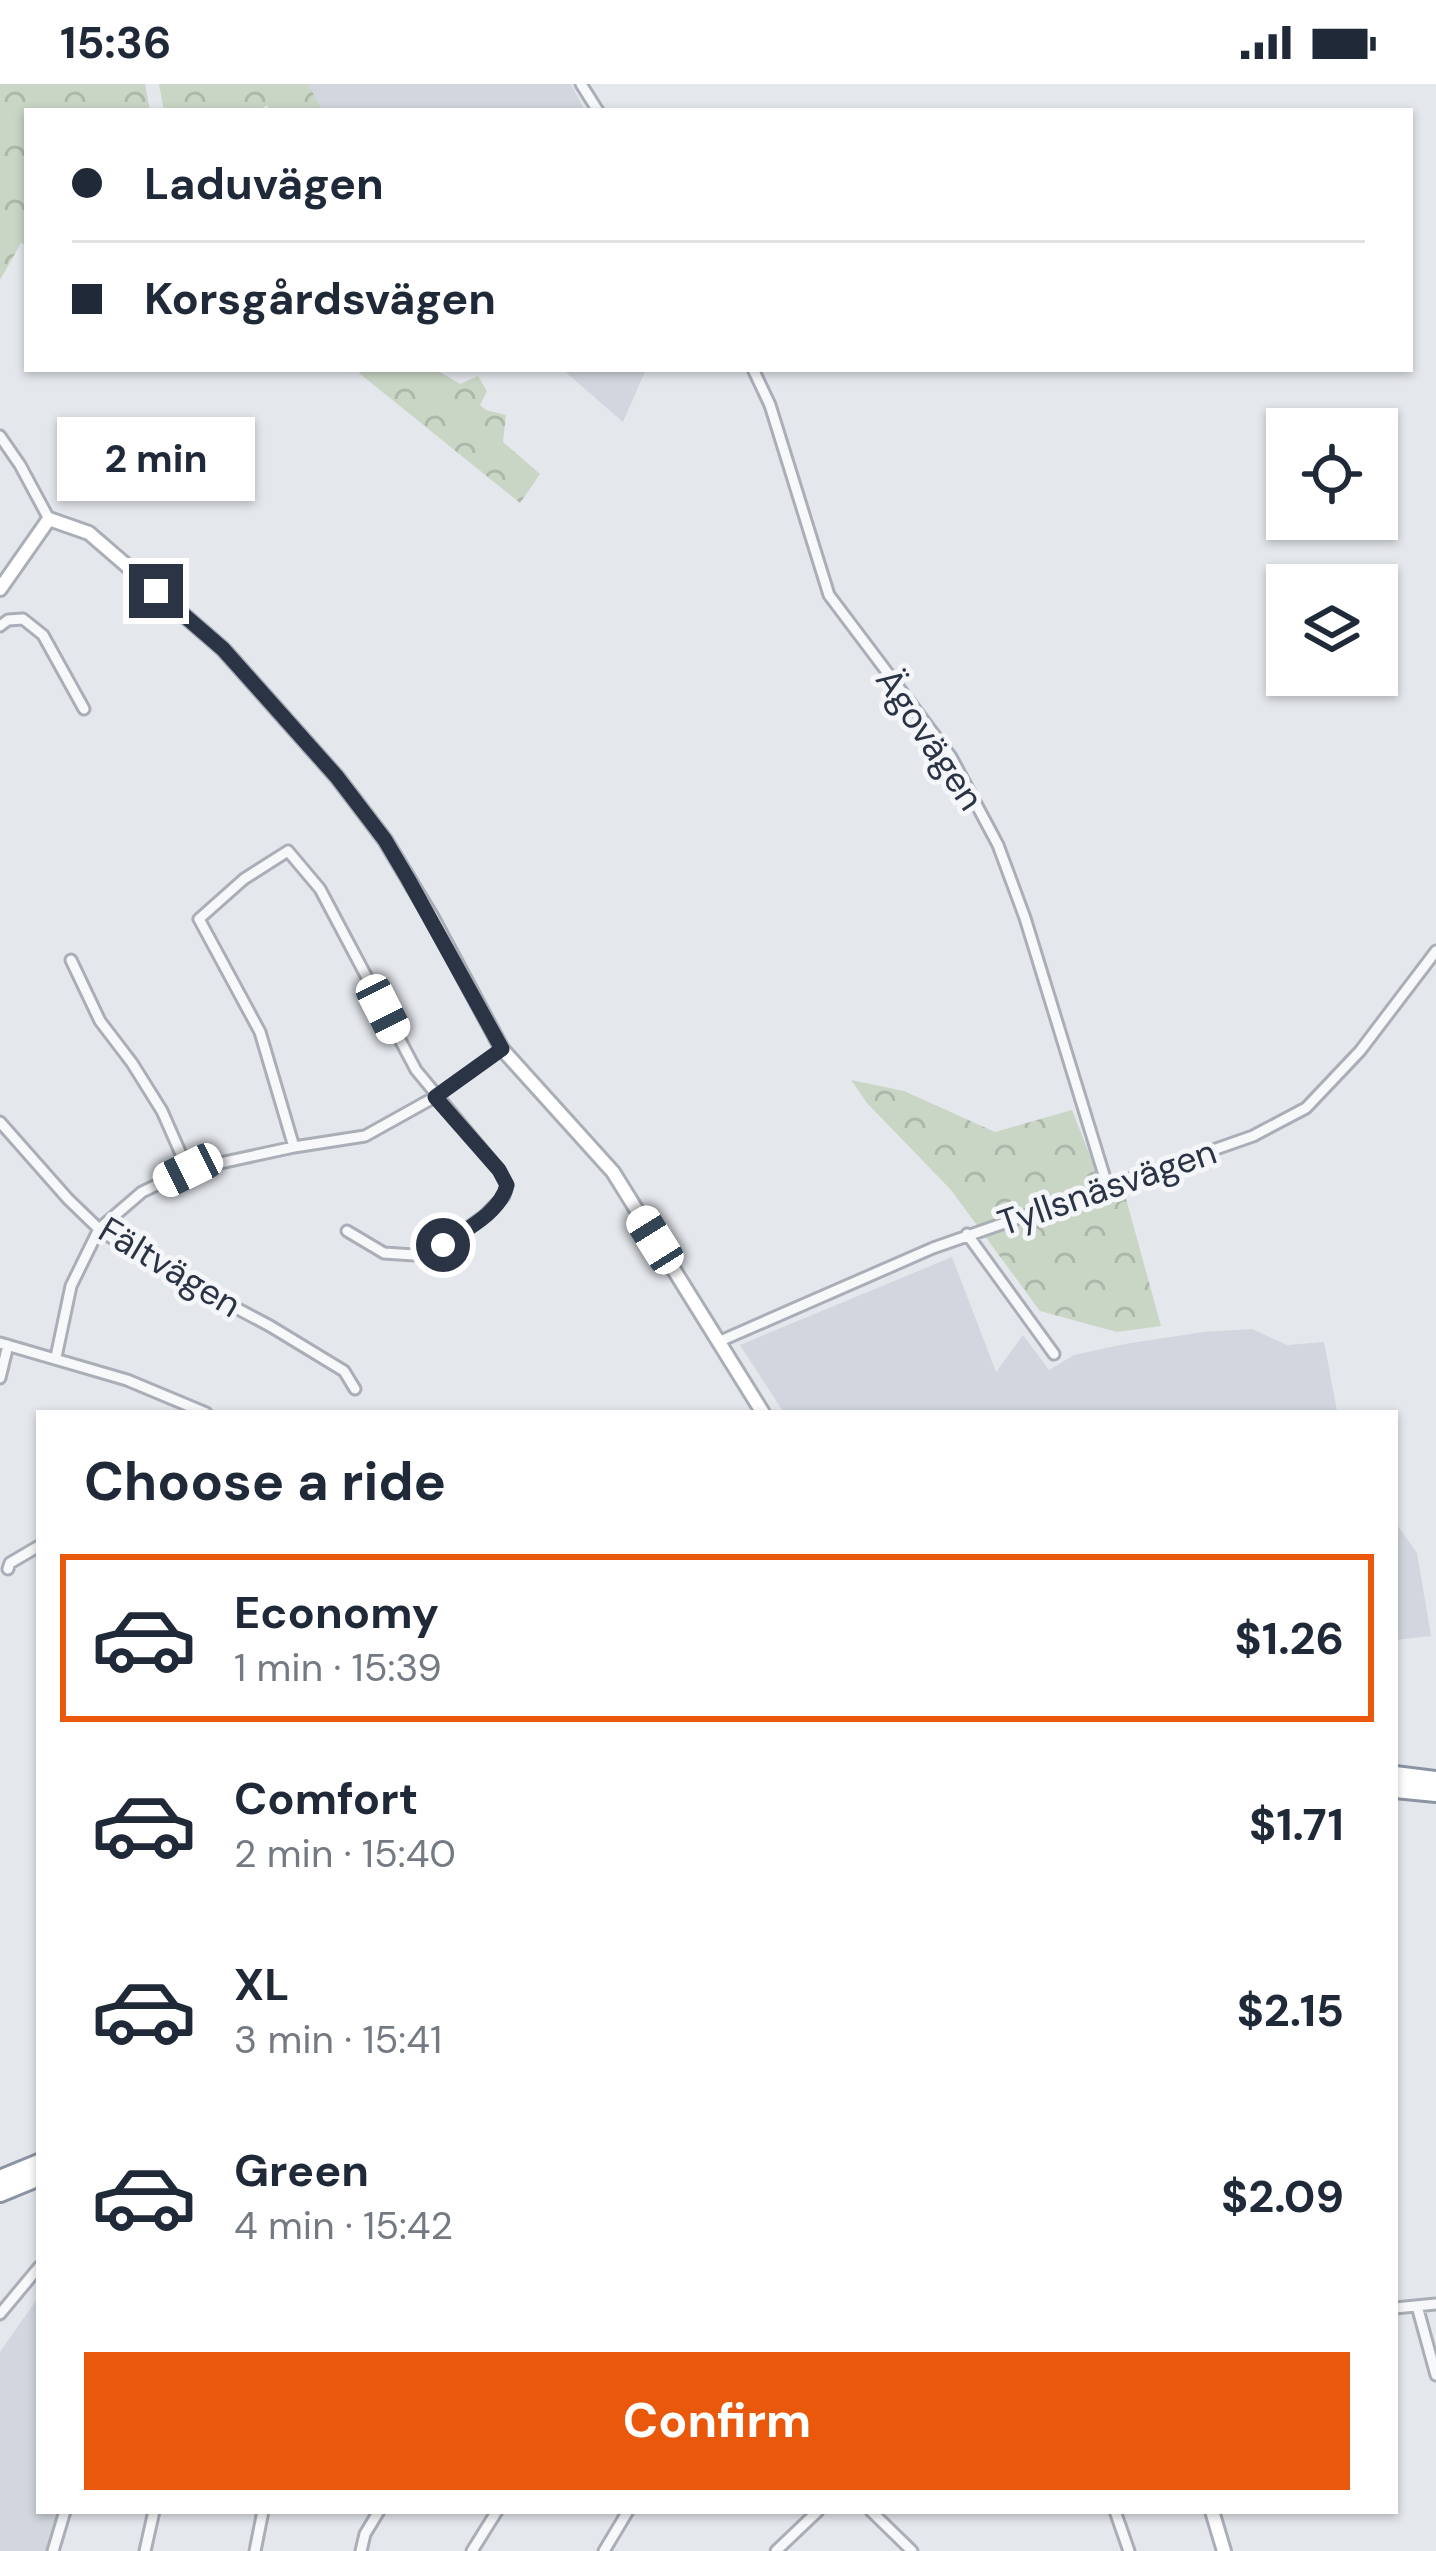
<!DOCTYPE html>
<meta charset="utf-8">
<style>
:root{--surface:#fff;--page:#f2f2f3;--text:#1f2937;--muted:#747a83;--line:#e0e1e3;--accent:#ea580c}
body{margin:0;font-family:"DM Sans",sans-serif;background:var(--page);color:var(--text);height:100vh;display:flex;flex-direction:column;font-size:45px;white-space:nowrap}
*{box-sizing:border-box;margin:0}
p{font-size:39px;color:var(--muted)}
.icon{flex:none;width:66px;height:66px;fill:none;stroke:currentColor;stroke-width:2;stroke-linecap:round;stroke-linejoin:round}
.map{position:relative;flex:1;overflow:hidden}
.details{position:absolute;left:36px;top:1326px;width:1362px;height:1104px;display:flex;flex-direction:column;background:var(--surface);border-radius:0px;box-shadow:0 3px 9px #0004}
.details>*{flex:none}
.guide{position:absolute;left:24px;top:24px;width:1389px;height:264px;border-radius:0px;box-shadow:0 3px 9px #0004;display:grid;align-content:center;height:264px;padding:0 48px;background:var(--surface)}
.buttons{position:absolute;left:1266px;top:324px;display:grid;gap:24px}
.buttons a{display:grid;place-items:center;width:132px;height:132px;border-radius:0px;background:var(--surface);box-shadow:0 3px 9px #0004;font-size:60px}
.end{position:absolute;width:54px;height:54px;margin:-27px;border:15px solid #2b3445;background:#fff;box-shadow:0 0 0 6px #fff}
.from{border-radius:50%}
.bubble{position:absolute;height:84px;border-radius:0px;background:var(--surface);box-shadow:0 3px 9px #0004;font-size:39px;font-weight:700;line-height:84px;text-align:center}
.car{position:absolute;width:36px;height:72px;margin:-36px -18px;border-radius:15px;box-shadow:0 0 9px 3px #0007;background:linear-gradient(#fff 24%,#345 0 40%,#fff 0 76%,#345 0 86%,#fff 0)}
.guide b{display:flex;align-items:center;gap:42px;height:114px;font-size:45px}
.guide b+b{border-top:3px solid var(--line)}
.guide i{width:30px;height:30px;background:var(--text)}
ul{padding:0;list-style:none}
li{display:flex;align-items:center;gap:36px;height:168px;margin:0 24px 18px;padding:0 24px;border:6px solid transparent;border-radius:0px}
li div{flex:1}
li b{display:block;font-size:45px}
li em{font-style:normal;font-weight:700}
li.selected{border-color:var(--accent)}
li>.icon{width:108px;height:108px;stroke-width:1.5}
h2{padding:0 48px;font-size:54px;line-height:144px}
.action{display:flex;gap:24px;margin-top:auto;padding:24px 48px}
.action a{flex:1;height:138px;border-radius:0px;background:var(--accent);color:#fff;font-size:48px;font-weight:700;line-height:138px;text-align:center}
.status{display:flex;justify-content:space-between;align-items:center;height:84px;padding:0 60px;background:var(--surface);direction:ltr}
.status svg{height:33px;fill:currentColor}
.map>svg:first-child{display:block}
.built{fill:#d2d6de}
.forest{fill:url(#forest-crowns)}
.lines{fill:none;stroke-linecap:round;stroke-linejoin:round}
.street-casing{stroke:#a9aeb7;stroke-width:15}
.secondary-casing{stroke:#a9aeb7;stroke-width:18}
.highway-casing{stroke:#8b94a3;stroke-width:22}
.street{stroke:#f7f8fa;stroke-width:9}
.secondary{stroke:#fff;stroke-width:12}
.highway{stroke:#fff;stroke-width:16}
.route{stroke:#2b3445;stroke-width:15}
.labels{text-anchor:middle;dominant-baseline:central;stroke-width:10;stroke-linejoin:round;paint-order:stroke}
.street-label{font-size:36px;fill:#2b3445;stroke:#f4f6f9}
</style>
<div class="status"><b>15:36</b><svg viewBox="0 0 49 12"><path d="M0 12V9h3v3zM5 12V6h3v6zM10 12V3h3v9zM15 12V0h3v12zM26 1h20v11H26zM47 4h2v5h-2z"/></svg></div>
<div class="map">
<svg width="1436" height="2467" viewBox="0 0 1436 2467">
<defs>
<pattern id="forest-crowns" width="20" height="18" patternUnits="userSpaceOnUse" patternTransform="scale(3)"><rect width="20" height="18" fill="#c9d6c5"/><path d="M2 6a3 3 0 1 1 6 0M12 15a3 3 0 1 1 6 0" fill="none" stroke="#adb8ab"/></pattern>
</defs>
<rect width="100%" height="100%" fill="#e4e7ec"/>
<path class="built" d="M304 0H571L585 27H319Z
M562 285H646L623 338Z
M952 1173 996 1288 1023 1251 1049 1286 1074 1271 1125 1260 1203 1248 1252 1245 1287 1261 1324 1258 1337 1327 1345 1329H784L740 1261Z
M1395 1438 1417 1469 1431 1552 1395 1556Z
M39 2212V2427H65L53 2467H0V2268Z"/>
<path class="forest" d="M0 0H145L150 27H27V162L21 159 0 196Z
M159 0H308L323 27H270L267 21 259 27H164Z
M361 285H435L460 300 478 292 487 307 480 321 486 326 506 331 503 358 540 390 520 419 359 289Z
M851 996 904 1007 995 1048 1072 1026 1098 1092 1125 1111 1161 1242 1117 1248 1040 1227 951 1106 867 1019Z"/>
<g class="lines">
<defs>
<path id="street" d="M581 0 598 27
M753 285 770 321 829 511 951 673 998 761 1025 834 1108 1104
M0 352 20 381 49 435
M0 542 8 536 23 535 43 551 84 625
M71 876 100 937 132 979 162 1027 188 1086
M0 1038 68 1115 99 1145 138 1172 270 1242 344 1287 355 1305
M294 1063 260 948 199 835 244 795 288 767 320 805 416 986 499 1086 507 1101 504 1112 484 1132 443 1161 414 1171 384 1169 347 1147
M967 1150 1054 1270
M718 1258 933 1164 1253 1052 1306 1024 1360 967 1436 867
M0 1259 127 1296 206 1329
M56 1273 71 1202 99 1145 142 1108 188 1086 294 1063 365 1052 435 1013 502 965
M0 1294 8 1261
M8 1485 10 1479 39 1462
M1417 2222 1436 2291
M1395 2224 1436 2220
M0 2230 39 2183
M871 2427 912 2467
M1115 2427 1129 2467
M53 2467 65 2427
M145 2467 154 2427
M255 2467 263 2427
M361 2467 365 2450 379 2427
M472 2467 497 2427
M604 2467 628 2427
M776 2467 818 2427"/>
<path id="secondary" d="M0 505 49 435 89 449 223 565 337 693 385 756 432 834 502 965 613 1088 763 1329
M1212 2427 1224 2467"/>
<path id="highway" d="M1395 1691 1436 1696
M1395 1705 1436 1709
M0 2095 39 2079
M0 2109 39 2093"/>
</defs>
<use href="#street" class="street-casing"/>
<use href="#secondary" class="secondary-casing"/>
<use href="#highway" class="highway-casing"/>
<use href="#street" class="street"/>
<use href="#secondary" class="secondary"/>
<use href="#highway" class="highway"/>
</g>
<g class="lines">
<path class="route" d="M156 507 223 565 337 693 385 756 408 795 502 965 435 1013 499 1086 507 1101C501 1128 465 1146 443 1161"/>
</g>
<g class="labels">
<g class="street-label">
<text transform="translate(930 655) rotate(56)">Ägovägen</text>
<text transform="translate(1107 1103) rotate(-19)">Tyllsnäsvägen</text>
<text transform="translate(170 1183) rotate(31)">Fältvägen</text>
</g>
</g>
</svg>
<div class="buttons">
<a><svg class="icon" aria-label="locate" viewBox="0 0 24 24"><circle cx="12" cy="12" r="6"/><path d="M12 2v4M12 18v4M2 12h4M18 12h4"/></svg></a>
<a><svg class="icon" aria-label="layers" viewBox="0 0 24 24"><path d="M12 4l9 5-9 5-9-5zM3 14l9 5 9-5"/></svg></a>
</div>
<i class="end from" style="left:443px;top:1161px"></i>
<i class="end" style="left:156px;top:507px"></i>
<div class="bubble" style="left:57px;top:333px;width:198px">2 min</div>
<i class="car" style="left:383px;top:925px;rotate:153deg"></i>
<i class="car" style="left:188px;top:1086px;rotate:244deg"></i>
<i class="car" style="left:655px;top:1156px;rotate:328deg"></i>
<div class="guide">
<b><i class="from"></i>Laduvägen</b>
<b><i></i>Korsgårdsvägen</b>
</div>
<section class="details">
<h2>Choose a ride</h2>
<ul>
<li class="selected"><svg class="icon" aria-label="car" viewBox="0 0 24 24"><path d="M5 17H2v-5l4-1 3-4h7l3 4 3 1v5h-3M9 17h6M6 11h13"/><circle cx="7" cy="17" r="2"/><circle cx="17" cy="17" r="2"/></svg><div><b>Economy</b><p>1 min · 15:39</p></div><em>$1.26</em></li>
<li><svg class="icon" aria-label="car" viewBox="0 0 24 24"><path d="M5 17H2v-5l4-1 3-4h7l3 4 3 1v5h-3M9 17h6M6 11h13"/><circle cx="7" cy="17" r="2"/><circle cx="17" cy="17" r="2"/></svg><div><b>Comfort</b><p>2 min · 15:40</p></div><em>$1.71</em></li>
<li><svg class="icon" aria-label="car" viewBox="0 0 24 24"><path d="M5 17H2v-5l4-1 3-4h7l3 4 3 1v5h-3M9 17h6M6 11h13"/><circle cx="7" cy="17" r="2"/><circle cx="17" cy="17" r="2"/></svg><div><b>XL</b><p>3 min · 15:41</p></div><em>$2.15</em></li>
<li><svg class="icon" aria-label="car" viewBox="0 0 24 24"><path d="M5 17H2v-5l4-1 3-4h7l3 4 3 1v5h-3M9 17h6M6 11h13"/><circle cx="7" cy="17" r="2"/><circle cx="17" cy="17" r="2"/></svg><div><b>Green</b><p>4 min · 15:42</p></div><em>$2.09</em></li>
</ul>
<div class="action"><a>Confirm</a></div>
</section>
</div>
